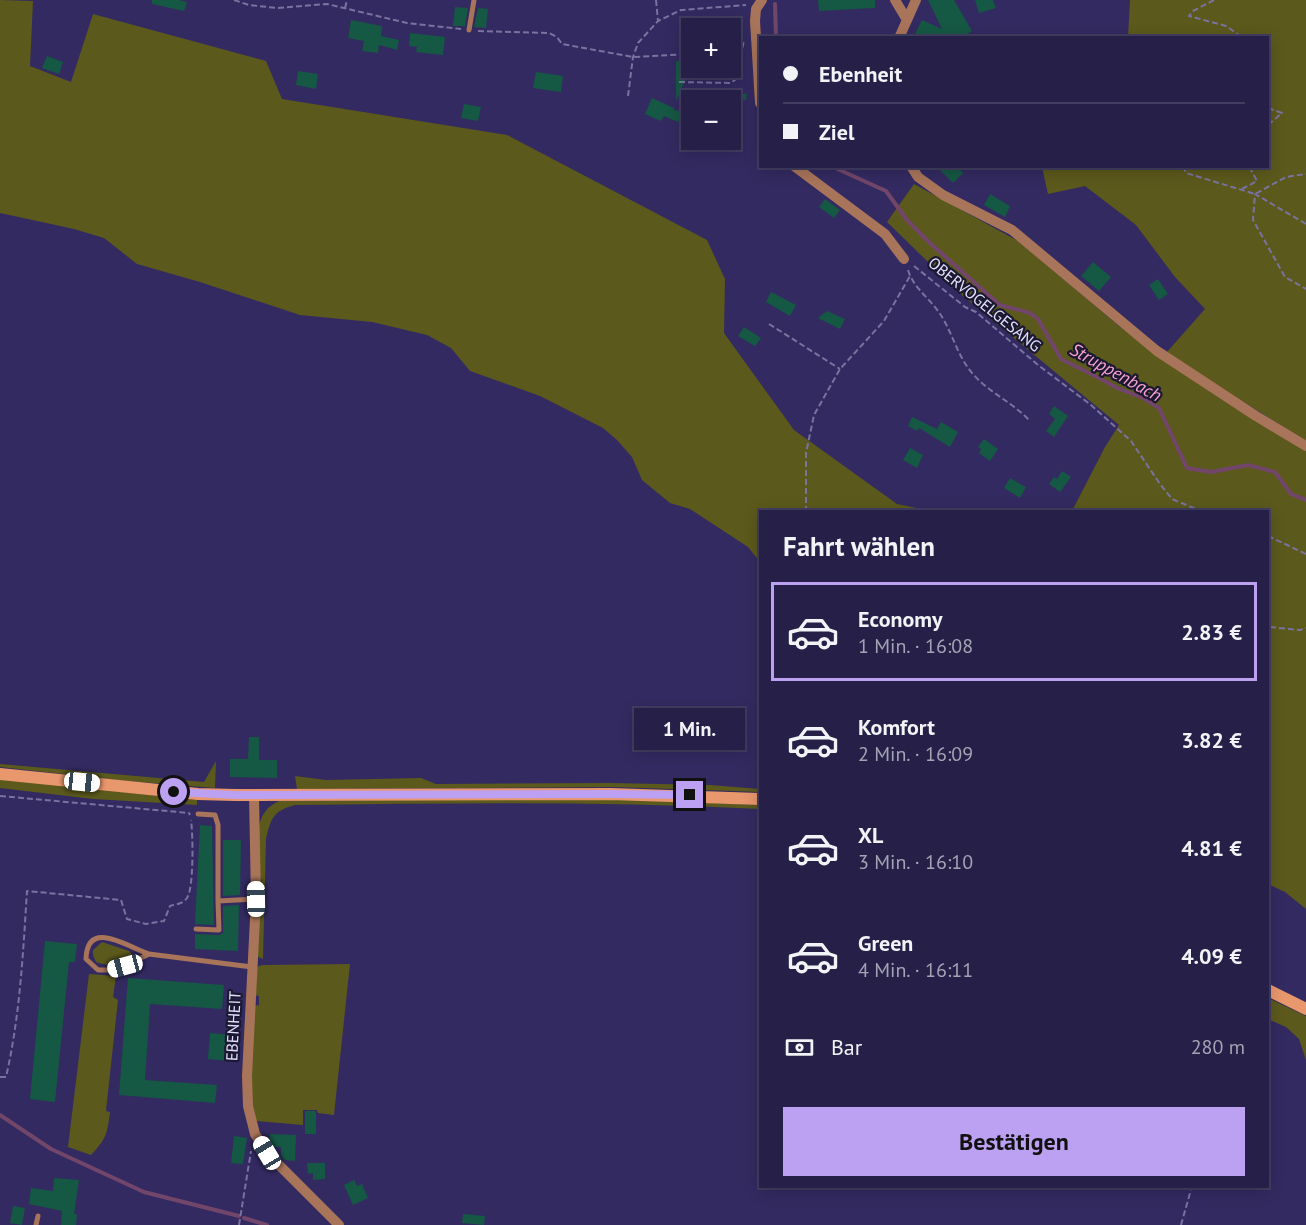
<!DOCTYPE html>
<html lang="de">
<meta charset="utf-8">
<style>
:root{--surface:#262049;--page:#2e2850;--text:#f1f3f6;--muted:#a4a3b4;--line:#423e61;--accent:#bca0f2}
body{margin:0;font-family:"PT Sans",sans-serif;background:var(--page);color:var(--text);height:100vh;display:flex;flex-direction:column;font-size:22px;white-space:nowrap}
*{box-sizing:border-box;margin:0}
p{font-size:20px;color:var(--muted)}
.icon{flex:none;width:33px;height:33px;fill:none;stroke:currentColor;stroke-width:2;stroke-linecap:round;stroke-linejoin:round}
.map{position:relative;flex:1;overflow:hidden}
.details{position:absolute;left:759px;top:510px;width:510px;height:678px;display:flex;flex-direction:column;background:var(--surface);border-radius:0px;box-shadow:0 3px 15px #0003,0 0 0 2px var(--line)}
.details>*{flex:none}
.guide{position:absolute;left:759px;top:36px;width:510px;height:132px;border-radius:0px;box-shadow:0 3px 15px #0003,0 0 0 2px var(--line);display:grid;align-content:center;height:132px;padding:0 24px;background:var(--surface)}
.controls{position:absolute;left:681px;top:18px;display:grid;gap:12px}
.controls a{display:grid;place-items:center;width:60px;height:60px;border-radius:0px;background:var(--surface);box-shadow:0 3px 15px #0003,0 0 0 2px var(--line);font-size:30px}
.end{position:absolute;width:27px;height:27px;margin:-14px;border:8px solid #bca0f2;background:#111;box-shadow:0 0 0 3px #111}
.from{border-radius:50%}
.bubble{position:absolute;height:42px;border-radius:0px;background:var(--surface);box-shadow:0 3px 15px #0003,0 0 0 2px var(--line);font-size:20px;font-weight:600;line-height:42px;text-align:center}
.car{position:absolute;width:18px;height:36px;margin:-18px -9px;border-radius:8px;box-shadow:0 0 4px 2px #0007;background:linear-gradient(#fff 24%,#345 0 40%,#fff 0 76%,#345 0 86%,#fff 0)}
.guide b{display:flex;align-items:center;gap:21px;height:57px;font-size:22px}
.guide b+b{border-top:2px solid var(--line)}
.guide i{width:15px;height:15px;background:var(--text)}
ul{padding:0;list-style:none}
li{display:flex;align-items:center;gap:18px;height:99px;margin:0 12px 9px;padding:0 12px;border:3px solid transparent;border-radius:0px}
li div{flex:1}
li b{display:block;font-size:22px}
li em{font-style:normal;font-weight:600}
li.current{border-color:var(--accent)}
li>.icon{width:54px;height:54px;stroke-width:1.5}
h2{padding:0 24px;font-size:27px;line-height:72px}
.pay{display:flex;align-items:center;gap:15px;height:66px;padding:0 24px;font-size:22px}
.pay p{margin-inline-start:auto}
.cta{display:flex;gap:12px;margin-top:auto;padding:12px 24px}
.cta a{flex:1;height:69px;border-radius:0px;background:var(--accent);color:#111;font-size:24px;font-weight:600;line-height:69px;text-align:center}
.map>svg:first-child{display:block}
.green{fill:#5b591c}
.lines{fill:none;stroke-linecap:round;stroke-linejoin:round}
.stream{stroke:#72466a;stroke-width:4}
.building{fill:#155843}
.path{stroke:#79739f;stroke-width:2;stroke-dasharray:6 3;stroke-linecap:butt}
.service{stroke:#a8745a;stroke-width:5}
.minor{stroke:#a8745a;stroke-width:10}
.secondary{stroke:#e9976d;stroke-width:12}
.route{stroke:#bca0f2;stroke-width:8}
.labels{text-anchor:middle;dominant-baseline:central;stroke-width:4.5;stroke-linejoin:round;paint-order:stroke}
.street-label{font-size:16px;fill:#e1e0fc;stroke:#1b1831}
.water-label{font-size:18px;font-style:italic;fill:#f9a1d0;stroke:#1b1831}
</style>
<div class="map">
<svg width="1306" height="1225" viewBox="0 0 1306 1225">
<rect width="100%" height="100%" fill="#332a61"/>
<path class="green" d="M0 0 33 1 30 66 71 82 93 14 266 61 282 99 507 135 707 240 725 279 724 333 794 430 897 504 932 511 760 512V562L748 547 690 509 670 503 642 480 632 457 617 440 603 428 540 396 470 371 451 348 427 335 372 322 300 315 200 282 137 264 104 238 74 229 0 213Z
M1130 0H1306V441L1166 353 1205 309 1175 277 1136 225 1085 186 1048 194 1042 167 1268 166V38L1128 37Z
M914 184 1018 241 1119 326 1162 359 1306 451V909L1285 892 1268 884V512L1072 511 1105 447 1119 425 963 296 887 222Z
M216 761 215 788 127 781 0 767V764L204 782Z
M295 776 326 780 421 778 436 784 610 783 710 785 760 789V792L613 787 297 789Z
M0 779 197 800V805L93 799 0 788Z
M483 799H610L760 805V809C605 801 450 803 295 805 273 811 271 818 266 839L263 959 256 956 259 826C262 813 267 807 279 801Z
M102 942 129 951 132 954C125 966 108 967 96 962L93 955V950Z
M350 964 334 1115 318 1113 317 1110H303V1125L256 1121C247 1091 252 1038 253 1006L259 1005V996L254 995 256 967 263 965Z
M89 974 116 976 113 997 118 1000 106 1111 110 1112C107 1134 107 1138 91 1155L68 1147Z
M1268 998 1306 1016V1060L1299 1039 1286 1027 1268 1019Z"/>
<g class="lines">
<path class="stream" d="M775 4 776 38
M831 166 886 191 907 220 931 244 1000 305 1030 313 1038 319 1061 359 1101 379 1117 388 1143 398 1159 408 1187 468 1211 472 1248 465 1275 472 1291 494 1306 500
M0 1115 51 1149 144 1192 239 1216
M244 1218 267 1225"/>
</g>
<path class="building" d="M152 0H179L187 2 184 11 152 4Z
M818 0H875V8L819 11Z
M928 0H954L972 31 961 38H913L922 20 942 29Z
M975 0H993L996 8 979 13Z
M455 7 468 8 465 26H453Z
M478 8 488 9 486 28 474 27Z
M351 20 382 26 381 36 399 40 397 50 379 45 378 53 362 51 364 41 348 38Z
M410 33 445 37 443 55 416 52 417 47 409 46Z
M47 56 63 62 59 74 42 68Z
M692 60V68H717V78H686L676 101V61Z
M298 71 318 74 316 89 296 85Z
M536 72 563 76 561 92 533 88Z
M712 90 747 94 746 100H711Z
M652 98 674 108 673 110 692 112V121L679 120 678 122 664 116 661 121 645 114Z
M464 104 481 107 478 121 461 118Z
M936 166H957L963 173 953 183Z
M990 194 1010 206 1005 217 984 205Z
M825 199 840 210 834 218 819 207Z
M1093 262 1111 277 1099 291 1081 276Z
M1158 279 1168 294 1159 300 1149 285Z
M771 292 796 305 790 316 766 302Z
M827 311 845 319 840 329 818 318Z
M744 327 761 338 755 346 738 336Z
M1054 406 1068 416 1054 437 1046 431 1055 419 1049 414Z
M912 417 937 429 941 422 958 432 950 447 919 428 917 431 908 426Z
M984 439 998 449 990 461 979 453 981 449 978 447Z
M910 448 923 455 917 468 903 460Z
M1062 471 1071 477 1060 492 1049 484 1054 477 1057 479Z
M1010 478 1026 487 1020 498 1004 488Z
M249 737H259V760H277V778L230 777V759H248Z
M200 825 212 826 214 925 195 924Z
M223 840H241L240 895 223 896Z
M239 905 238 951 195 949V934L219 935 223 933V906Z
M45 941 77 944 75 962H69L55 1102 30 1099Z
M128 978 224 985 222 1009 150 1004 145 1080 217 1085 215 1103 119 1095Z
M210 1033 232 1035 230 1061 208 1059Z
M305 1111H316V1134H305Z
M270 1134 296 1135 295 1161 285 1160 281 1156V1147H272L270 1143Z
M234 1136 247 1138 243 1164 231 1163Z
M307 1163H325V1179L313 1180V1173L308 1174Z
M54 1178 79 1180 74 1214H77L76 1225H61L62 1211 29 1204 31 1188 53 1191Z
M354 1180 357 1186 362 1184 368 1198 353 1205 344 1185Z
M13 1206 25 1208 22 1225 10 1223Z
M463 1214 485 1216 484 1225 462 1223Z"/>
<g class="lines">
<path class="path" d="M234 0 249 5 277 8 327 4 407 23 461 29
M656 0 658 21
M1214 0 1193 11 1189 16 1226 26 1243 38
M345 8 347 0
M478 31 549 33 557 37 562 44 633 57 692 54
M730 56 739 57
M679 82 731 83 736 79 744 40
M628 96 633 57 638 43 658 21 681 10 746 5
M1268 108 1282 113 1268 125
M1183 166 1186 173 1255 194 1286 177 1306 174
M1242 189 1257 181 1249 166
M1306 224 1255 194 1253 220 1285 277 1306 289
M914 266 965 307 976 312 1038 365 1091 405 1131 441 1160 484 1172 499 1203 512
M908 270C913 287 928 297 938 311 952 330 956 354 972 373 988 392 1012 402 1029 420
M769 324 840 369
M806 512V453L814 415 840 369 884 321 910 276
M1268 536 1306 554
M1270 627 1300 630 1306 628
M0 796 189 813 190 815
M0 1077H6C20 1016 23 954 27 891L121 900 127 919 146 924 164 921 170 906C176 904 183 904 187 898 194 888 193 834 191 820
M239 1225 251 1151
M1181 1225 1192 1186"/>
<path class="service" d="M469 30 474 0
M198 814 215 815 218 825V901L256 899
M196 929 219 930 218 901
M149 954C128 947 87 918 86 959L98 970H109L125 966 149 954 252 967
M36 1225 38 1216"/>
<path class="minor" d="M895 0 907 20
M899 38 916 0
M760 103 755 21 756 9 762 0
M794 166 885 234 904 259
M911 166 918 177 943 195 1012 230 1157 351 1256 416 1306 446
M254 795 256 899 247 1076 248 1106 255 1134 267 1153 339 1225"/>
<path class="secondary" d="M0 774 198 794 235 795 611 794 760 799
M1268 990 1306 1009"/>
</g>
<g class="lines">
<path class="route" d="M174 792 235 795 611 794 690 795"/>
</g>
<g class="labels">
<g class="street-label">
<text transform="translate(985 304) rotate(39)">OBERVOGELGESANG</text>
<text transform="translate(233 1026) rotate(-87)">EBENHEIT</text>
</g>
<g class="water-label">
<text transform="translate(1116 372) rotate(29)">Struppenbach</text>
</g>
</g>
</svg>
<div class="controls">
<a>+</a>
<a>−</a>
</div>
<i class="end from" style="left:174px;top:792px"></i>
<i class="end" style="left:690px;top:795px"></i>
<div class="bubble" style="left:634px;top:708px;width:111px">1 Min.</div>
<i class="car" style="left:82px;top:782px;rotate:96deg"></i>
<i class="car" style="left:256px;top:899px;rotate:359deg"></i>
<i class="car" style="left:125px;top:966px;rotate:255deg"></i>
<i class="car" style="left:267px;top:1153px;rotate:329deg"></i>
<div class="guide">
<b><i class="from"></i>Ebenheit</b>
<b><i></i>Ziel</b>
</div>
<section class="details">
<h2>Fahrt wählen</h2>
<ul>
<li class="current"><svg class="icon" aria-label="car" viewBox="0 0 24 24"><path d="M5 17H2v-5l4-1 3-4h7l3 4 3 1v5h-3M9 17h6M6 11h13"/><circle cx="7" cy="17" r="2"/><circle cx="17" cy="17" r="2"/></svg><div><b>Economy</b><p>1 Min. · 16:08</p></div><em>2.83 €</em></li>
<li><svg class="icon" aria-label="car" viewBox="0 0 24 24"><path d="M5 17H2v-5l4-1 3-4h7l3 4 3 1v5h-3M9 17h6M6 11h13"/><circle cx="7" cy="17" r="2"/><circle cx="17" cy="17" r="2"/></svg><div><b>Komfort</b><p>2 Min. · 16:09</p></div><em>3.82 €</em></li>
<li><svg class="icon" aria-label="car" viewBox="0 0 24 24"><path d="M5 17H2v-5l4-1 3-4h7l3 4 3 1v5h-3M9 17h6M6 11h13"/><circle cx="7" cy="17" r="2"/><circle cx="17" cy="17" r="2"/></svg><div><b>XL</b><p>3 Min. · 16:10</p></div><em>4.81 €</em></li>
<li><svg class="icon" aria-label="car" viewBox="0 0 24 24"><path d="M5 17H2v-5l4-1 3-4h7l3 4 3 1v5h-3M9 17h6M6 11h13"/><circle cx="7" cy="17" r="2"/><circle cx="17" cy="17" r="2"/></svg><div><b>Green</b><p>4 Min. · 16:11</p></div><em>4.09 €</em></li>
</ul>
<div class="pay"><svg class="icon" aria-label="cash" viewBox="0 0 24 24"><path d="M3 7h18v10H3z"/><circle cx="12" cy="12" r="2"/></svg>Bar<p>280 m</p></div>
<div class="cta"><a>Bestätigen</a></div>
</section>
</div>
